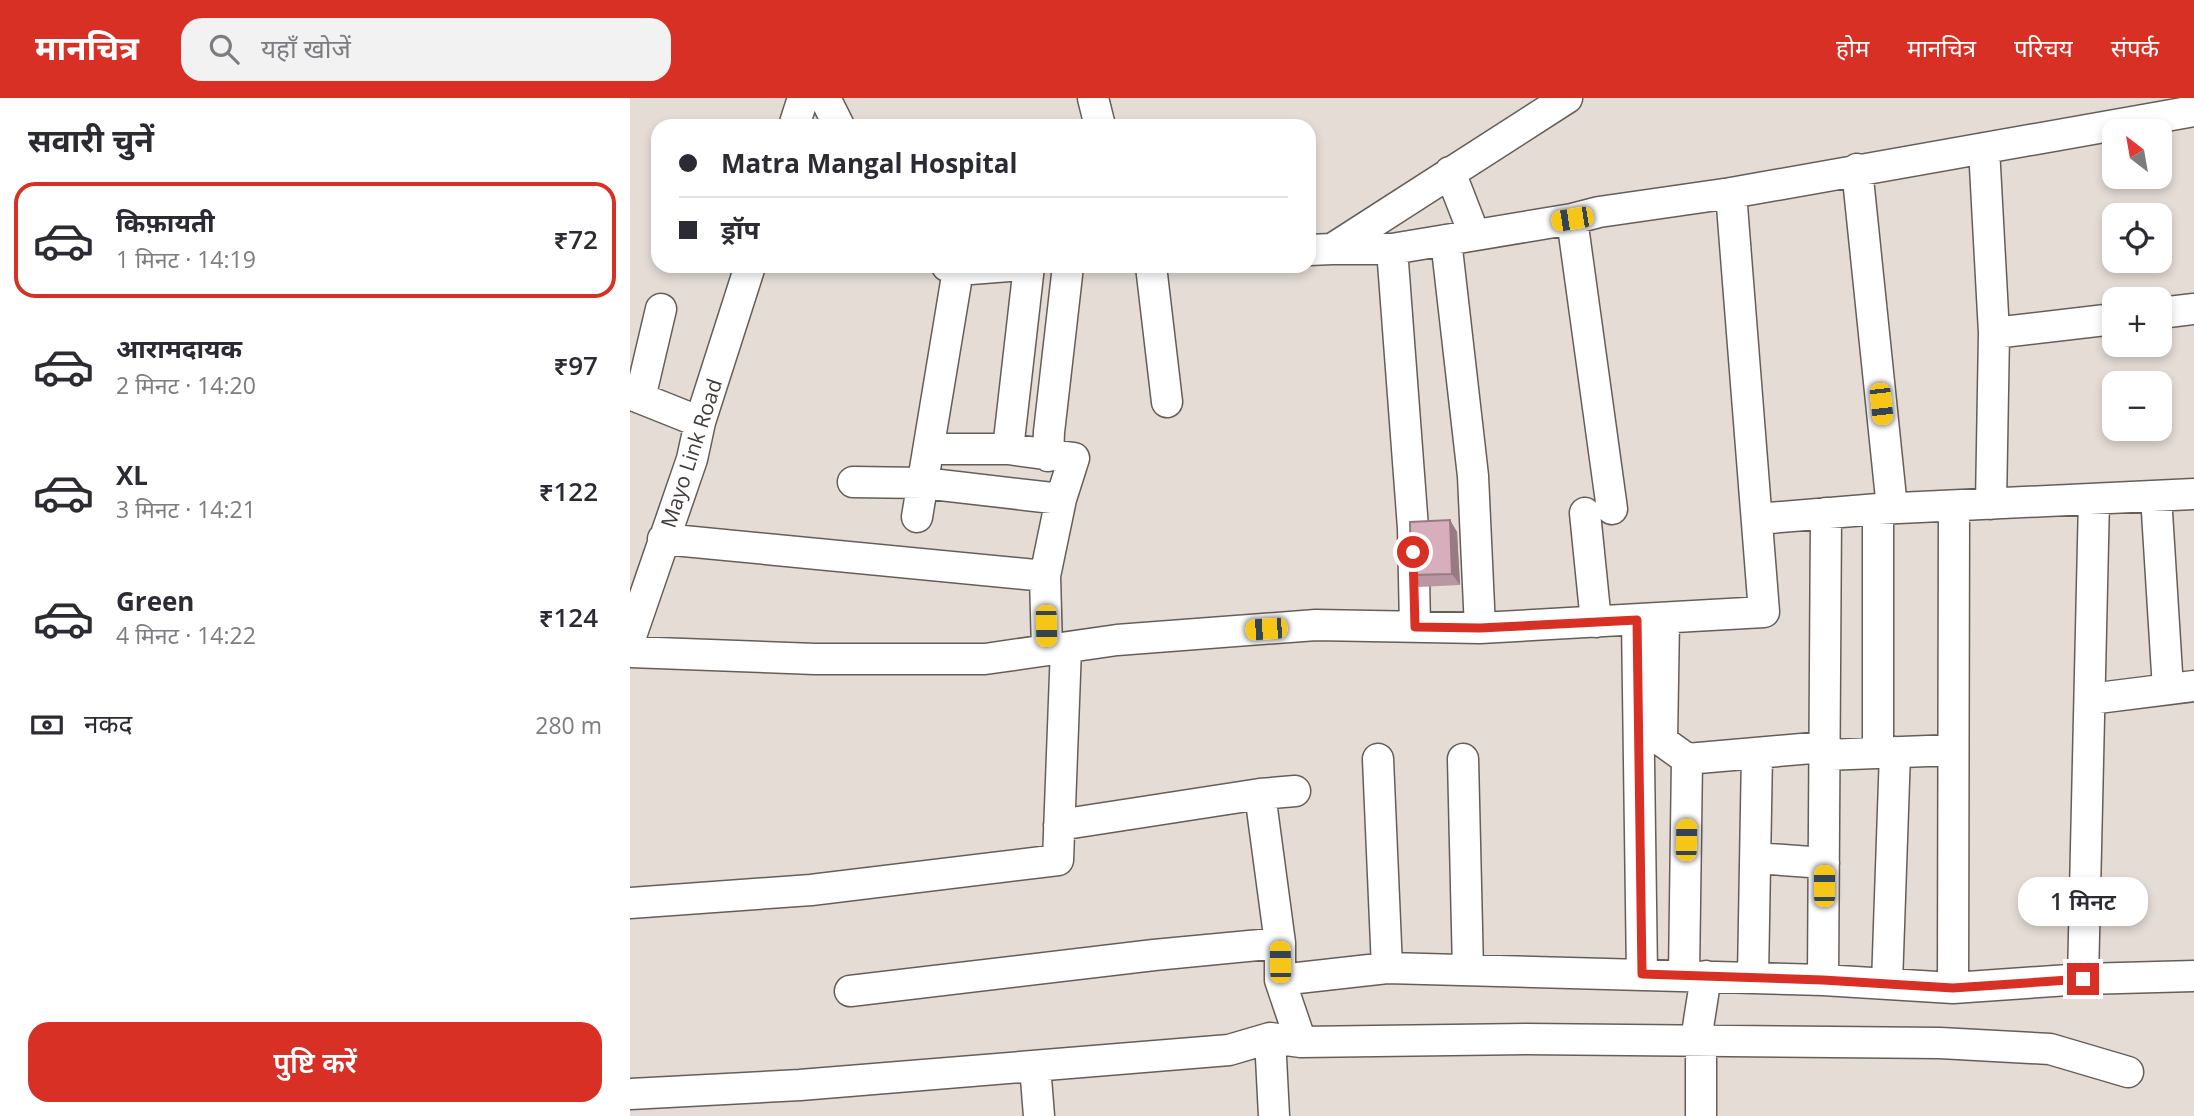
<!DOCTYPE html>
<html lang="hi">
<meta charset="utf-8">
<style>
:root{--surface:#fff;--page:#f2f2f3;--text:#2b2b33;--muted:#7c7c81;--line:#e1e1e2;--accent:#d93025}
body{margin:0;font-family:"Open Sans","Noto Sans Devanagari",sans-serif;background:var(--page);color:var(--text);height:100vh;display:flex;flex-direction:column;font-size:26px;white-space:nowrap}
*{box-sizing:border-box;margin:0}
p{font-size:23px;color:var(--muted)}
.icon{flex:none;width:38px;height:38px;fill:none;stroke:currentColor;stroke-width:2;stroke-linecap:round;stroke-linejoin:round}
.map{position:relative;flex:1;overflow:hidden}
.details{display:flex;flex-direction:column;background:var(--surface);width:630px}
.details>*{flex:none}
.banner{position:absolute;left:21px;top:21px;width:665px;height:154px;border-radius:21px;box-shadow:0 4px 10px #0003;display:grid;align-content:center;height:154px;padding:0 28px;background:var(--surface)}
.needle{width:46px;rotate:329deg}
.controls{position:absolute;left:1472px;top:21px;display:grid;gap:14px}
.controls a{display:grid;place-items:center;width:70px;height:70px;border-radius:14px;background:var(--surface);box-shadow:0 4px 10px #0003;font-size:35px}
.end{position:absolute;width:32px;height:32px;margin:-16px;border:9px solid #d93025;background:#fff;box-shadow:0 0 0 4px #fff}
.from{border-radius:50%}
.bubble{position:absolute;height:49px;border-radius:21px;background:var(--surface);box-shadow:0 4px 10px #0003;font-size:23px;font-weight:600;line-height:49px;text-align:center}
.car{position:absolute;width:21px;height:42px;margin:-21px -10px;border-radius:9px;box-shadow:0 0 5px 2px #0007;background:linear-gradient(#f5c518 24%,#345 0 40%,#f5c518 0 76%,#345 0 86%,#f5c518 0)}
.banner b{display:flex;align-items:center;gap:24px;height:66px;font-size:26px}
.banner b+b{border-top:2px solid var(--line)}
.banner i{width:18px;height:18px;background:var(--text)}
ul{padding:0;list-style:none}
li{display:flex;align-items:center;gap:21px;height:116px;margin:0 14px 10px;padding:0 14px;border:4px solid transparent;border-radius:21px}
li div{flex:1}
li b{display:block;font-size:26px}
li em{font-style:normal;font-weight:600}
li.active{border-color:var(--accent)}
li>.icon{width:63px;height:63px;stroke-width:1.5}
h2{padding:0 28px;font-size:32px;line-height:84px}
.pay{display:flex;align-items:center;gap:18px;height:77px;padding:0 28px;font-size:26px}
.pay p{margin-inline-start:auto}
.cta{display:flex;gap:14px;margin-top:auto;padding:14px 28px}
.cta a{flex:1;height:80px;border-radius:21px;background:var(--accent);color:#fff;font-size:28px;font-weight:600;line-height:80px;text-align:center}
header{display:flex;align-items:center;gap:42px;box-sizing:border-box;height:98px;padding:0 35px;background:var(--accent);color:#fff}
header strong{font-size:33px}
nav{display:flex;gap:38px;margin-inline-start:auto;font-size:24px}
.search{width:490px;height:63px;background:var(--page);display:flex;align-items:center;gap:18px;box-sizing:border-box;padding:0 24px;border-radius:21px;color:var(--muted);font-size:26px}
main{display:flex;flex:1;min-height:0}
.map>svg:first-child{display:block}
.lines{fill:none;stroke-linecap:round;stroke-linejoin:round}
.minor-casing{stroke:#655e58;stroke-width:33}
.minor{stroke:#fff;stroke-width:30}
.wall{fill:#b996a2}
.shaded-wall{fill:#967a84}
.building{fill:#d7aebc;stroke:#967a84;stroke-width:2}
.route{stroke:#d93025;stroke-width:9}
.labels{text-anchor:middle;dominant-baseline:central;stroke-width:7;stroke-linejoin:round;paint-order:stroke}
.street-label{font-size:21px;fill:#403c3a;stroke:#fff}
</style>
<header>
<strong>मानचित्र</strong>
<div class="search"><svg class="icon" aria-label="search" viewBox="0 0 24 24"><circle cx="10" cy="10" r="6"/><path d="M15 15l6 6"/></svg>यहाँ खोजें</div>
<nav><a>होम</a><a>मानचित्र</a><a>परिचय</a><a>संपर्क</a></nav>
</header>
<main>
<section class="details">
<h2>सवारी चुनें</h2>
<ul>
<li class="active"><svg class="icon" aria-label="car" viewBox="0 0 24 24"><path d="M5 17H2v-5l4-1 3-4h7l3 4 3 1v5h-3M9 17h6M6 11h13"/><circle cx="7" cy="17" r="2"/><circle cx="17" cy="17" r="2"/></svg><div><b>किफ़ायती</b><p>1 मिनट · 14:19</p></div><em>₹72</em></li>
<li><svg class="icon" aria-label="car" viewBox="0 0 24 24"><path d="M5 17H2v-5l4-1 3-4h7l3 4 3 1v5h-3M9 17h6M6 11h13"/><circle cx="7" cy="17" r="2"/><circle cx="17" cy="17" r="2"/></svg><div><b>आरामदायक</b><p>2 मिनट · 14:20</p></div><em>₹97</em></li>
<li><svg class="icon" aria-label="car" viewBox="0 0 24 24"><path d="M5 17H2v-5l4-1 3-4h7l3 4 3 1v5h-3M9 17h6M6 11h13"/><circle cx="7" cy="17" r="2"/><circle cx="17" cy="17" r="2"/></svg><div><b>XL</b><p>3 मिनट · 14:21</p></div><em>₹122</em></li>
<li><svg class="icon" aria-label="car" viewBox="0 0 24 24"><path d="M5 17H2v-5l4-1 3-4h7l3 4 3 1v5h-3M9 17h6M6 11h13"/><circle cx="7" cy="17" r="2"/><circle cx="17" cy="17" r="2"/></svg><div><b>Green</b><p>4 मिनट · 14:22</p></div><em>₹124</em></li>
</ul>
<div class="pay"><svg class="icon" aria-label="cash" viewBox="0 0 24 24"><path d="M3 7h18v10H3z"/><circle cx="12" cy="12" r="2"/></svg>नकद<p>280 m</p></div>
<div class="cta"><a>पुष्टि करें</a></div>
</section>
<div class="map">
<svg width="1564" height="1018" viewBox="0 0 1564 1018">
<rect width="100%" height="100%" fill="#e5dcd6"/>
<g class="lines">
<defs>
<path id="minor" d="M195 0 209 28
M463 0 470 28
M164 28 173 0
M1354 50 1364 235 1361 406
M1227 71 1262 410
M820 74 844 136
M942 121 982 411
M816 142 843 378 850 530
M702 151H762L942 121 969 114 1101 95 1564 13
M762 151 783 430 785 529
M679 152 702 151 937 0
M317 168 328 172 379 168
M521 168 537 304
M1530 215 1564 211
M1364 235 1484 221
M0 296 70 324
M10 300 31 211
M299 351H378L444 360 431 401 415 478 417 552
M378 351 399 168
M418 358 419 334 438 168
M223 384 293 385 431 401
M1526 398 1538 591
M1248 411V655
M955 415 966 524
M287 419 328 172
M1127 421 1248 411 1564 396
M33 441 415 478
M1034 521 1032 643 1057 661 1054 877
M1007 522 1012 876
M0 541 62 361 70 324 120 168
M0 554 185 561H355L487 542 686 527 850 530 1134 514 1101 95
M1460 601 1564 588
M1195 657 1323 652
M748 661 757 870
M833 661 838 872
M1057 661 1194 649
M630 696 650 845V882L757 870 1193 882 1323 890 1453 881 1564 878
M429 727 630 696 665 693
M1126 760 1194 765
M0 805 181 792 428 762 436 550
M1123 879 1127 655
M1453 881 1464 401
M650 882 671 944
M1193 882 1196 415
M1257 886 1265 654
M1323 890 1324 408
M220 893 524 857 650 845
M640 940 644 1018
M1066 942 1076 878
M405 968 409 1018
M0 996 170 987 599 952 640 940 671 944 896 941 1310 945 1420 951 1498 974
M1071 1018V942"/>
</defs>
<use href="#minor" class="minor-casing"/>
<use href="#minor" class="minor"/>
</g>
<path class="wall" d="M820 422 827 434 830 487 789 489 781 477Z"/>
<path class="shaded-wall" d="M820 422 827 434 830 487 822 476Z"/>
<path class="building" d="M820 422 822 476 781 477 780 424Z"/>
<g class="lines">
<path class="route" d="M783 454 785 529 850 530 1007 522 1012 876 1193 882 1323 890 1453 881"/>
</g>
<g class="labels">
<g class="street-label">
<text transform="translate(61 355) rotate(-72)">Mayo Link Road</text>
</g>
</g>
</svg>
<div class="controls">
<a><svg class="needle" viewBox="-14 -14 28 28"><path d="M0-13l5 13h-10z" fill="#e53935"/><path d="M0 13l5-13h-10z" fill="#7c7c81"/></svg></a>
<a><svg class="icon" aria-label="locate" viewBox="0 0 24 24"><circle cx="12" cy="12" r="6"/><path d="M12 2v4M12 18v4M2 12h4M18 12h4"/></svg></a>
<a>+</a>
<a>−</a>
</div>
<i class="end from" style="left:783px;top:454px"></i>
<i class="end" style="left:1453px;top:881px"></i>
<div class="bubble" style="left:1388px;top:779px;width:130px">1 मिनट</div>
<i class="car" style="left:942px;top:121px;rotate:261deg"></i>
<i class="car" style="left:1251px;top:306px;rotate:174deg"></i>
<i class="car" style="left:416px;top:528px;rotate:179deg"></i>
<i class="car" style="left:636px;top:531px;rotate:266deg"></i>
<i class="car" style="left:1056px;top:742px;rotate:1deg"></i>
<i class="car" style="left:1194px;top:788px;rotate:0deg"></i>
<i class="car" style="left:650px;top:864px;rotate:359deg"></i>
<div class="banner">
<b><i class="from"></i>Matra Mangal Hospital</b>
<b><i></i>ड्रॉप</b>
</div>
</div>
</main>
